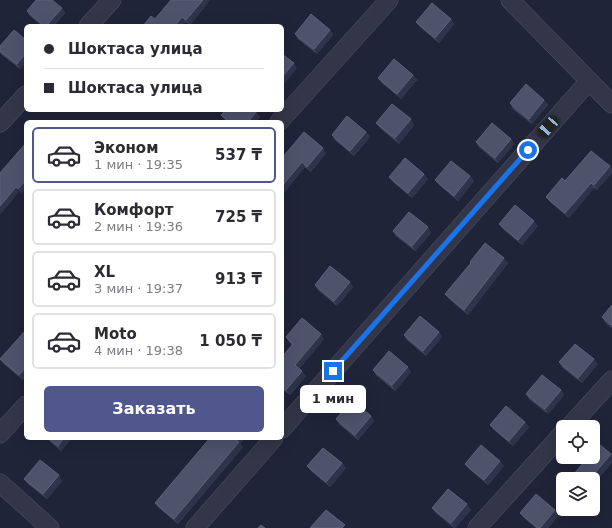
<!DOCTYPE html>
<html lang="ru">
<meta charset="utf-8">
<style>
:root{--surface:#fff;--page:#f7f7f7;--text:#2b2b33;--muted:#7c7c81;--line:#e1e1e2;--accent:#50578d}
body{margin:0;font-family:"DejaVu Sans",sans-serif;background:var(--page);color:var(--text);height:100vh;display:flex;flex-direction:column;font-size:15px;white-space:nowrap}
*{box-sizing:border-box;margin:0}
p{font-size:13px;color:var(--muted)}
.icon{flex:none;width:22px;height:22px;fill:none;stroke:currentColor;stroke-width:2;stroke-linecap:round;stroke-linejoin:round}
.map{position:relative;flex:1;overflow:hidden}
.drawer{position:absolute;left:24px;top:120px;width:260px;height:320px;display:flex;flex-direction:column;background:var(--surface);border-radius:6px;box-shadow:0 4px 16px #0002}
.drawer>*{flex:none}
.top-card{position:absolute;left:24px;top:24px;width:260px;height:88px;border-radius:6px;box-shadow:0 4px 16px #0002;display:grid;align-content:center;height:88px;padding:0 20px;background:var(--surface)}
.fabs{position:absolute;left:556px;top:420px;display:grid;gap:8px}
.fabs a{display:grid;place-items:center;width:44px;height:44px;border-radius:6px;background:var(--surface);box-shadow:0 4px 16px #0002;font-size:20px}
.end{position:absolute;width:18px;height:18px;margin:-9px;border:5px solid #1a73e8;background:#fff;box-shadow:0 0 0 2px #fff}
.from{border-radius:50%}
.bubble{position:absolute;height:28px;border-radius:6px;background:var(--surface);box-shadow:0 4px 16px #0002;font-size:13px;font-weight:700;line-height:28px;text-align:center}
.car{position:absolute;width:12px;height:24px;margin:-12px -6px;border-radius:5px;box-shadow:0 0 3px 1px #0007;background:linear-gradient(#222 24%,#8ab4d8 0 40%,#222 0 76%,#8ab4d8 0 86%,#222 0)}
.top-card b{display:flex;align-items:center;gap:14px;height:38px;font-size:15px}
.top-card b+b{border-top:1px solid var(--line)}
.top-card i{width:10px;height:10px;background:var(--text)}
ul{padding:7px 0 0;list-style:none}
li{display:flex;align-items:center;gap:12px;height:56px;margin:0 8px 6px;padding:0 12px;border:2px solid var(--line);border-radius:6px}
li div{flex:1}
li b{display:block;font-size:15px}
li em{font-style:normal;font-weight:700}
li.on{border-color:var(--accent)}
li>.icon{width:36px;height:36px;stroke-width:1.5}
.primary-button{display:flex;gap:8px;margin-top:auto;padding:8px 20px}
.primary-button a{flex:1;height:46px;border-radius:6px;background:var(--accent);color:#fff;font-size:16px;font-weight:700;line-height:46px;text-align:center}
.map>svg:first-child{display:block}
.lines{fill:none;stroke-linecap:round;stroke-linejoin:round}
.minor-casing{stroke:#4e5163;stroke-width:19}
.minor{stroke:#333648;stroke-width:18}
.wall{fill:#434760}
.shaded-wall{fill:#30344b}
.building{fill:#4e526b;stroke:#5d6179}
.route{stroke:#1a73e8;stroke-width:5}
</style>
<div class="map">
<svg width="612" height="528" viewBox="0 0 612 528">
<rect width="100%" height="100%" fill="#202438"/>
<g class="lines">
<defs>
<path id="minor" d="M510 0 612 104
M88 26 112 0
M279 122 389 0
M0 123 26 95
M569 427 612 380
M282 429 589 81
M0 434 26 405
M0 483 50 528
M195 528 274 438
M477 528 563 433"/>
</defs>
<use href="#minor" class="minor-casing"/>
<use href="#minor" class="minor"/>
</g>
<path class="wall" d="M210 0 190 25 186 22 155 19Z
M62 8 65 13 54 26H42L30 16 27 11Z
M451 19 454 24 439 43 420 27 416 22Z
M330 30 333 35 317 54 298 39 295 34Z
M26 40 20 69 1 54 0 52V46Z
M413 75 417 80 401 99 382 83 378 78Z
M544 100 548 105 532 124 513 109 510 103Z
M256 112 260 117 255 122H227L225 120 221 115Z
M376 123 414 125 399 144 380 128Z
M366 132 370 137 354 156 335 140 332 135Z
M511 139 514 144 498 163 479 147 476 142Z
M326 153 311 172 305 167 282 195V158Z
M610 166 612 170V173L597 190 594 188 569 218 550 202 546 197 565 181Z
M424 174 428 179 412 198 393 182 389 177Z
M470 176 474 181 458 201 439 185 435 180Z
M499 224 538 226 522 245 503 229Z
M428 227 431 233 415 251 396 236 393 231Z
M470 262 508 263 468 315 449 299 445 294 471 263Z
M315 285 353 287 337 306 318 290Z
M612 305V328L605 322 602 317Z
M26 330 23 380 4 364 0 359Z
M439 332 442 337 426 356 407 340 404 335Z
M286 337 324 339 299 369 306 376 290 395 282 389V357L292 345 289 342Z
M559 362 598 364 582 383 563 368Z
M373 370 411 372 395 391 376 375Z
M561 390 564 395 548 414 529 399 526 394Z
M371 416 374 421 358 440 339 424 336 419Z
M490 425 529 427 513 446 494 430Z
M46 438H72L61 451Z
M240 444 243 447 178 524 159 508 155 503Z
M576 457H593L582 464Z
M342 463 346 468 330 487 311 471 307 466Z
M465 464 504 466 488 485 469 469Z
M24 479 62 481 47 499 28 484Z
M432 508 471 510 455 528H454L436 513Z
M520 513 559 515 548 528H536L524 518Z"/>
<path class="shaded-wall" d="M203 0H210L190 25 186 20Z
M62 8 65 13 54 26H46Z
M182 17 186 22 182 26H175Z
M451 19 454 24 439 43 435 38Z
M330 30 333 35 317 54 314 49Z
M26 53V63L20 69 17 64Z
M294 63 297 68 282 87V77Z
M413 75 417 80 401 99 397 94Z
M544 100 548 105 532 124 529 119Z
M102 110H107L104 113Z
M256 112 260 117 255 122H248Z
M411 119 414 125 399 144 395 138Z
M366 132 370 137 354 156 350 151Z
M511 139 514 144 498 163 495 158Z
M323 148 326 153 311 172 307 167Z
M302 162 305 167 282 195V186Z
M610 166 612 170V173L597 190 594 185Z
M424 174 428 179 412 198 408 193Z
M470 176 474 181 458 201 454 196Z
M26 180V189L21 194 18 189Z
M591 183 594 188 569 218 565 213Z
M16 187 19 192 0 215V206Z
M534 221 538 226 522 245 518 240Z
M428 227 431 233 415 251 412 246Z
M504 258 508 263 468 315 464 310Z
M350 282 353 287 337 306 334 301Z
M439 332 442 337 426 356 423 351Z
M321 334 324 339 298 370 295 365Z
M594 359 598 364 582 383 578 378Z
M26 367V377L23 380 19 375Z
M408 367 411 372 395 391 392 385Z
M302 371 306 376 290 395 286 390Z
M561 390 564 395 548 414 545 409Z
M371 416 374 421 358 440 355 435Z
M525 422 529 427 513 446 509 441Z
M64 438H72L61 451 58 446Z
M238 438H246L240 444 243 447 178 524 174 519Z
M611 454 612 455V463L593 485V479H590Z
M500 461 504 466 488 485 484 480Z
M342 463 346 468 330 487 326 482Z
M59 475 62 481 47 499 43 494Z
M593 489H594L597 494 593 499Z
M467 504 471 510 455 528H454L451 523Z
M579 509H584L581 513Z
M555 510 559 515 548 528H540Z"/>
<path class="building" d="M36 0H52L62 8 46 26H44L27 11Z
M171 0H203L186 20 182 17 175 26H143L151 16 155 19Z
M432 3 451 19 435 38 416 22Z
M311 14 330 30 314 49 295 34Z
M14 30 26 40V53L17 64 0 51V46Z
M282 54 294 63 282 77Z
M394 59 413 75 397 94 378 78Z
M526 84 544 100 529 119 510 103Z
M392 104 411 119 395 138 376 123Z
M226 110H254L256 112 248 122H229L221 115Z
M347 116 366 132 350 151 332 135Z
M492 123 511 139 495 158 476 142Z
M304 132 323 148 307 167 302 162 282 186V158Z
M26 143V180L18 189 16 187 0 206V173Z
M591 151 610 166 594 185 591 183 565 213 546 197 562 178 565 181Z
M405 158 424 174 408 193 389 177Z
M451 161 470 176 454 196 435 180Z
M515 205 534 221 518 240 499 224Z
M409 212 428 227 412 246 393 231Z
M485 243 504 258 464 310 445 294 471 263 470 262Z
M330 266 350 282 334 301 315 285Z
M612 305V325L602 317Z
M420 316 439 332 423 351 404 335Z
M302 318 321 334 295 365 302 371 286 390 282 387V357L293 344 286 337Z
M26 330V367L19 375 0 359Z
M575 344 594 359 578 378 559 362Z
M389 351 408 367 392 385 373 370Z
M542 375 561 390 545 409 526 394Z
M352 400 371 416 355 435 336 419Z
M506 406 525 422 509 441 490 425Z
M48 438H64L58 446Z
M210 438H238L236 440 239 442 174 519 155 503Z
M593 439 611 454 590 479H570L583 463 577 457H593Z
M481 445 500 461 484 480 465 464Z
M323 448 342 463 326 482 307 466Z
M40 460 59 475 43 494 24 479Z
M563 487V496L559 492Z
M448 489 467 504 451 523 432 508Z
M536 494 555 510 540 528H538L520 513Z
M326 510 345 525 342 528H310Z
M261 525 265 528H258Z"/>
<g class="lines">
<path class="route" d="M333 371 528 150"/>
</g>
</svg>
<div class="fabs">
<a><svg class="icon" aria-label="locate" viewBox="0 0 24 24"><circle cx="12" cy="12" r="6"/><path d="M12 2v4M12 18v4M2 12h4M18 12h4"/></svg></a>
<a><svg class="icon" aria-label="layers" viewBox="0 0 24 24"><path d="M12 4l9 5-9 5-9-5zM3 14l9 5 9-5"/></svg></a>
</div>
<i class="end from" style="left:528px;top:150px"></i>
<i class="end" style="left:333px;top:371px"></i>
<div class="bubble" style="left:300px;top:385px;width:66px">1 мин</div>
<i class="car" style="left:548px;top:127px;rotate:222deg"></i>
<div class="top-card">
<b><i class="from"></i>Шоктаса улица</b>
<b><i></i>Шоктаса улица</b>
</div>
<section class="drawer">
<ul>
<li class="on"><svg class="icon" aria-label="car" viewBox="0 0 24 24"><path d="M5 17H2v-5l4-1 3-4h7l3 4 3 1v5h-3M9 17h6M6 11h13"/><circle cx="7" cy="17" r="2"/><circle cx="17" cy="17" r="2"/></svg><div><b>Эконом</b><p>1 мин · 19:35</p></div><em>537 ₸</em></li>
<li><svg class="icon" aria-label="car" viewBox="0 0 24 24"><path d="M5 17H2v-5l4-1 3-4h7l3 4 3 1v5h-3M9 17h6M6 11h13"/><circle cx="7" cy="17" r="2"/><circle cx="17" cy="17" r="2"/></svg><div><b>Комфорт</b><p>2 мин · 19:36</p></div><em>725 ₸</em></li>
<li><svg class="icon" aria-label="car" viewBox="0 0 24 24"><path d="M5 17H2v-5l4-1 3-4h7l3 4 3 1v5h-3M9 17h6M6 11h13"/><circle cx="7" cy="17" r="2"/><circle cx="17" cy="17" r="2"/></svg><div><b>XL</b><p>3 мин · 19:37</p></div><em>913 ₸</em></li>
<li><svg class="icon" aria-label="car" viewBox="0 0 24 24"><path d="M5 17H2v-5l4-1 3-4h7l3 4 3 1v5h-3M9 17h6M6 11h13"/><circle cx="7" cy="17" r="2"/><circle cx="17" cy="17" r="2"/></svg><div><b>Moto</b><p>4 мин · 19:38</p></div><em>1 050 ₸</em></li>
</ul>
<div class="primary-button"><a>Заказать</a></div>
</section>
</div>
